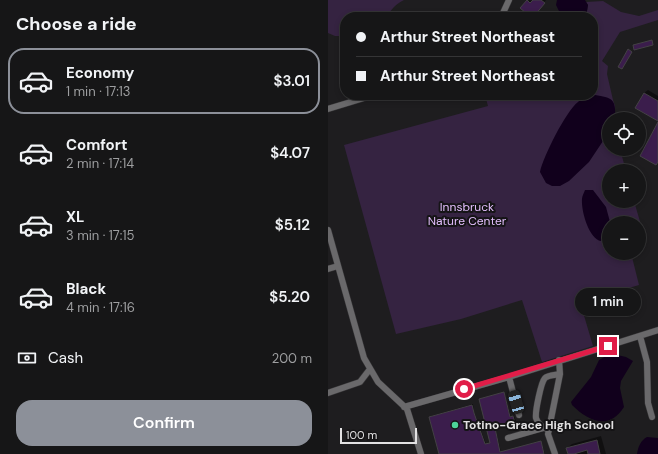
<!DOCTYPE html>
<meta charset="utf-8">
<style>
:root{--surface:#161617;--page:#1f1f20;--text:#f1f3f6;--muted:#9e9fa1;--line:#353536;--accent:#8c9099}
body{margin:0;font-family:"DM Sans",sans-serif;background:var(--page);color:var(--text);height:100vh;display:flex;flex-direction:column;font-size:15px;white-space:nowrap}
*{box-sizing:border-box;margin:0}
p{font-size:13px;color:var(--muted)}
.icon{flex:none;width:22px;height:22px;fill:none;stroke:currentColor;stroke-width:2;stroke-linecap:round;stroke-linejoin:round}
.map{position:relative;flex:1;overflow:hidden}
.side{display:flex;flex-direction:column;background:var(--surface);width:328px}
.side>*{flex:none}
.guide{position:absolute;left:12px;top:12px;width:258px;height:88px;border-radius:16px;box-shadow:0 2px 6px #0003,0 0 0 1px var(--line);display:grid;align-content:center;height:88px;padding:0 16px;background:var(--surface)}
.tools{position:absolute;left:274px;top:112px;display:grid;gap:8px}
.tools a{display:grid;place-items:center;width:44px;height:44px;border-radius:50%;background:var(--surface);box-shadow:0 2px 6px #0003,0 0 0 1px var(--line);font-size:20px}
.scale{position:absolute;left:12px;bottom:10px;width:77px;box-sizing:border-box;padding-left:4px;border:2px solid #e3e2e3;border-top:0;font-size:11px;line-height:14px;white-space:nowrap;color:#e3e2e3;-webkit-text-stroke:3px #151416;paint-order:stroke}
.end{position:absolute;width:18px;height:18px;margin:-9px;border:5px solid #e11d48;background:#fff;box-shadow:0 0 0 2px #fff}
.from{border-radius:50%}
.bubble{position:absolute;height:28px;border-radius:14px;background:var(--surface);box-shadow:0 2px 6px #0003,0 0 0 1px var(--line);font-size:13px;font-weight:600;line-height:28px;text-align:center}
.car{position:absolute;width:12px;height:24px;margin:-12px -6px;border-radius:5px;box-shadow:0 0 3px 1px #0007;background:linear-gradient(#222 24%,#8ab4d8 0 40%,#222 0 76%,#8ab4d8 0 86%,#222 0)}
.guide b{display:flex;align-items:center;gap:14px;height:38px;font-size:15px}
.guide b+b{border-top:1px solid var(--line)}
.guide i{width:10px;height:10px;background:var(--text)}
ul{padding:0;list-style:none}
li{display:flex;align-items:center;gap:12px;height:66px;margin:0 8px 6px;padding:0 8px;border:2px solid transparent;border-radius:16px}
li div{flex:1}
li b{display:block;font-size:15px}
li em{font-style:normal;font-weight:600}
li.on{border-color:var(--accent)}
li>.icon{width:36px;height:36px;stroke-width:1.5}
h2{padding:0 16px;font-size:18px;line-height:48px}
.pay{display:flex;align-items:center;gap:10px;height:44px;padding:0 16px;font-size:15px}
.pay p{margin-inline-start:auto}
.action{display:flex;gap:8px;margin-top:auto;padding:8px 16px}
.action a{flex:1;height:46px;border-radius:16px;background:var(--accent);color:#fff;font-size:16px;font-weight:600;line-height:46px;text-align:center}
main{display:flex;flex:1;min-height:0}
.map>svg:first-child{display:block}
.green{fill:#352341}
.water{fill:#11001c}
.shadow{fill:#0007}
.building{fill:#3b1d4c;stroke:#434144}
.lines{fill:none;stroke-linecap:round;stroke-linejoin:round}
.minor-casing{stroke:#383739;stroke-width:7}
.minor{stroke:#6a696b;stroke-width:6}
.route{stroke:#e11d48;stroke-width:5}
.poi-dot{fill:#4dd39a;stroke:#151416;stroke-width:1.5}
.labels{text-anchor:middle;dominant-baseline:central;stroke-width:4;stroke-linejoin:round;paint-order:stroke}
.park-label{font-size:12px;fill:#e3befd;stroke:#151416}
.poi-label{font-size:12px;font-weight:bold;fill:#e3e2e3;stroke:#151416;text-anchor:start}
</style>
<main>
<section class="side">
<h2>Choose a ride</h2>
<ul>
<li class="on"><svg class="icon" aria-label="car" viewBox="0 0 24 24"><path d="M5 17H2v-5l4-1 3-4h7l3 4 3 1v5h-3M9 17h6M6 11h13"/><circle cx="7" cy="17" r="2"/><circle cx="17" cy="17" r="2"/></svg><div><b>Economy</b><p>1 min · 17:13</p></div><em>$3.01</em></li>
<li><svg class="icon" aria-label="car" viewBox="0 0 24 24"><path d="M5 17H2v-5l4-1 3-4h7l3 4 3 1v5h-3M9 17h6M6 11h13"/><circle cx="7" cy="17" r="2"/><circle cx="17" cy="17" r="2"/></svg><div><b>Comfort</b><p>2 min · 17:14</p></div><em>$4.07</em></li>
<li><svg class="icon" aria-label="car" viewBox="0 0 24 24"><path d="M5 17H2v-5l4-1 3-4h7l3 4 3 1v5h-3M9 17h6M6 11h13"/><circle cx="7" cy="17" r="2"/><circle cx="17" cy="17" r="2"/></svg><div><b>XL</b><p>3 min · 17:15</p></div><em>$5.12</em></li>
<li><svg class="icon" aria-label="car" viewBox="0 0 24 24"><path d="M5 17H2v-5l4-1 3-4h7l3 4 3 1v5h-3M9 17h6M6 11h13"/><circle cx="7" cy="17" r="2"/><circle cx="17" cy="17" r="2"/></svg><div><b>Black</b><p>4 min · 17:16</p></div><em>$5.20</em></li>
</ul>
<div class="pay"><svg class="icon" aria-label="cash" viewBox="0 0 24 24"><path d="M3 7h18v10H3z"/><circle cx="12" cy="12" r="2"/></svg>Cash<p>200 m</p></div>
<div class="action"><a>Confirm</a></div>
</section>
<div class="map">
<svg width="330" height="454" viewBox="0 0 330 454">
<rect width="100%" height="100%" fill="#1e1d1f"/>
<path class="green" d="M0 0H76C68 4 63 9 59 17H17V36H7L0 33Z
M275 1 293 12 311 16 330 10V20L292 32 274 61 280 66 279 74 285 100 287 106V119H281V149H292L298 171H281V201H306L315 232 311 233V223H281V253H303L311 285 252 302 265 346 214 362 194 300 133 319 68 334 16 145 160 106 157 95H265V17H258L260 5 258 2Z"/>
<path class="water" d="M229 0H257L260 5 258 17H234L228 5Z
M267 95C286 98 288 100 287 119H281V132L261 162 241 181 232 186H224L218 183 212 172C215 157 238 111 250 102 255 97 260 96 267 95Z
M257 190H265L278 207 282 222 281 223V231L273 241C261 239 253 211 254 199 254 196 256 193 257 190Z
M285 354 298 357 305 361 293 381 292 388 296 407C281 431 260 421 244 405L243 402 263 377 271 360 278 356Z
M319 437 330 438V454H309C310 447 313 440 319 437Z"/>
<path class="shadow" d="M201 0 205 1 206 0H218L208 12 194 8Z
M159 11 161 17H149L154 12Z
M17 76V86L13 88 11 80Z
M320 90 330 96V120L309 108 316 93Z
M176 392 183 417 186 416 188 421 167 427 173 452 213 441 217 454H112L103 416 145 404 146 412 158 444 163 443 153 399Z
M273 436 278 454H241L239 448 244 444Z"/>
<path class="building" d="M199 0 202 3 205 0H213L217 3 206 16 200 11 198 13 192 8Z
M324 40 325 45 306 50 305 45Z
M300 49 304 52 294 69 290 67Z
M316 93 330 101V121L307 108Z
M330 122V162L328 165 312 156Z
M176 392 182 417 185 416 187 423 167 428 172 452 213 441 216 454H111L101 417 144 405 146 413 157 444 162 443 151 399Z
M269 440 272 454H260L259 450 246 454H240L238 448Z"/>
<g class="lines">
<defs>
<path id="minor" d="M175 13 181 0
M0 109 46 95
M0 230 36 358 50 382 79 409 93 454
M0 269 10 266
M312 336 319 362 320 403 324 417
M181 377 191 415
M0 393 32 382 42 369
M76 407 181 377 330 330
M221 430C215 428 210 425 208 418 207 412 213 382 217 378 220 375 228 375 232 374
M180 438 215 428
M227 454 220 434 232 374 231 360"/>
</defs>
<use href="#minor" class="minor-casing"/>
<use href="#minor" class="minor"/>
</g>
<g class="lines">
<path class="route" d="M136 389 280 346"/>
</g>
<circle class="poi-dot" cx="127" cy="425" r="4"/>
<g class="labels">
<g class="park-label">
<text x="139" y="207">Innsbruck<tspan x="139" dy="14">Nature Center</tspan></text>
</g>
<g class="poi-label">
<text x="135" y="425">Totino-Grace High School</text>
</g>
</g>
</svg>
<div class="tools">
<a><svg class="icon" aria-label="locate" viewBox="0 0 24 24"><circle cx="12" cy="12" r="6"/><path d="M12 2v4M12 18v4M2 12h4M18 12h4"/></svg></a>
<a>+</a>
<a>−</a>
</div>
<div class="scale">100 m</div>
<i class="end from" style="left:136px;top:389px"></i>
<i class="end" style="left:280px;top:346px"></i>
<div class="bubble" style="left:247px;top:288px;width:66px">1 min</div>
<i class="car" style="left:188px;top:402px;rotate:344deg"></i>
<div class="guide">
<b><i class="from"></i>Arthur Street Northeast</b>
<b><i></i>Arthur Street Northeast</b>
</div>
</div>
</main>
